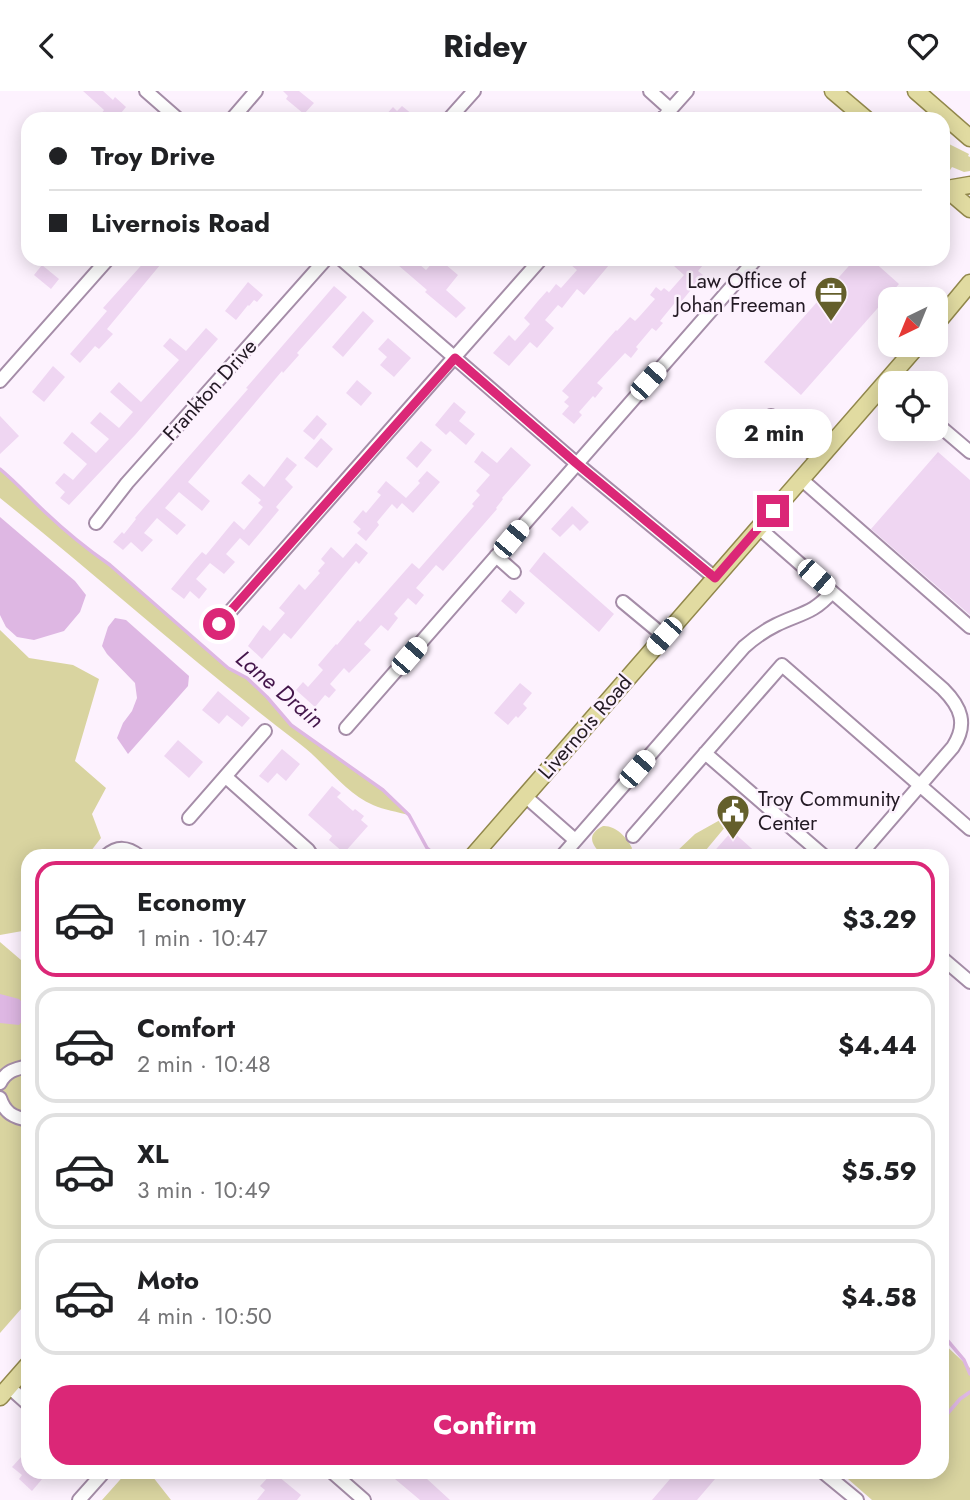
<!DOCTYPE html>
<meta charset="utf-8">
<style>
:root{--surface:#fff;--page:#f2f2f2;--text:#202124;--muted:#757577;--line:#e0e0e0;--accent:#db2777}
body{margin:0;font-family:Jost,sans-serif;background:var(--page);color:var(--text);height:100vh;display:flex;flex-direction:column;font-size:26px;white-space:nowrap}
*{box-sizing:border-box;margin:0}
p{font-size:23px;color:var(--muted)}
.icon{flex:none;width:38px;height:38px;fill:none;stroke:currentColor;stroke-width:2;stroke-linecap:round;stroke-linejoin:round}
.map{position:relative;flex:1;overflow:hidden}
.panel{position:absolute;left:21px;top:758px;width:928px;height:630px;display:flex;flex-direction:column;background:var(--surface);border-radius:21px;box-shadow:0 4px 18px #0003}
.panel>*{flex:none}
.hud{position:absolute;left:21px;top:21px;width:929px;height:154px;border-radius:21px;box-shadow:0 4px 18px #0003;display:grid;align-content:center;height:154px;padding:0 28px;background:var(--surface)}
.needle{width:46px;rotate:223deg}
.buttons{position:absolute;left:878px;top:196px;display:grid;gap:14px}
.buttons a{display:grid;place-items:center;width:70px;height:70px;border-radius:14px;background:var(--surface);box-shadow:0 4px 18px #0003;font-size:35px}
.end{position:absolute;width:32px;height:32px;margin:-16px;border:9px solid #db2777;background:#fff;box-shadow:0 0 0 4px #fff}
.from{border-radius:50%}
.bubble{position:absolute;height:49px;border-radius:21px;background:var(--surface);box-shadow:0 4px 18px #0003;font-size:23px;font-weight:700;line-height:49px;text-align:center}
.car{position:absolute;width:21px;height:42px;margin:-21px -10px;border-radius:9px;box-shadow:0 0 5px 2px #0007;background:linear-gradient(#fff 24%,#345 0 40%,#fff 0 76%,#345 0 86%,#fff 0)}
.hud b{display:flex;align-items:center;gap:24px;height:66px;font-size:26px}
.hud b+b{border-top:2px solid var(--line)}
.hud i{width:18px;height:18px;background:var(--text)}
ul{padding:12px 0 0;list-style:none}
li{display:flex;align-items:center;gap:21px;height:116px;margin:0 14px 10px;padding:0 14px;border:4px solid var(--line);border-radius:21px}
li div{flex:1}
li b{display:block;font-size:26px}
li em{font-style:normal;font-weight:700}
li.selected{border-color:var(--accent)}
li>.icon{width:63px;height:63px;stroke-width:1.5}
.action{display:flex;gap:14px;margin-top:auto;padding:14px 28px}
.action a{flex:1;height:80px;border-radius:21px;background:var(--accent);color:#fff;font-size:28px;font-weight:700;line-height:80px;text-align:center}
header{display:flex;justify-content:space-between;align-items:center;height:91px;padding:0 28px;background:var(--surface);font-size:32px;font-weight:700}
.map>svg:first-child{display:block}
.green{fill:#d9d4a0}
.water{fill:#deb7e3}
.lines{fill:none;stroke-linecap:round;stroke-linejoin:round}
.stream{stroke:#deb7e3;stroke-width:3.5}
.building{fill:#efd6f2}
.minor-casing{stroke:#a58da8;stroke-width:16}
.major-casing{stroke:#92884c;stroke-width:19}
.minor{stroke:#fff;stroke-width:12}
.major{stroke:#e1dba1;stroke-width:16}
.route{stroke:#db2777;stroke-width:9}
.labels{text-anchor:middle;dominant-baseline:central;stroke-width:5;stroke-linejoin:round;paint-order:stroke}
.poi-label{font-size:21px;fill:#231a24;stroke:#fdf2fe;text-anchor:end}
.street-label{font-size:21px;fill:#231a24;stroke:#fdf2fe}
.water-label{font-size:23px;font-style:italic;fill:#44164b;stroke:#fdf2fe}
</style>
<header><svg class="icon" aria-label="back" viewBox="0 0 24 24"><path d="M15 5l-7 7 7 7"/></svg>Ridey<svg class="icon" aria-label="heart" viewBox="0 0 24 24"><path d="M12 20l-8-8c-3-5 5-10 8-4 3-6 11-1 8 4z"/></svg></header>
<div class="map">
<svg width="970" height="1409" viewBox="0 0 970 1409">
<rect width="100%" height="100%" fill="#fdf2fe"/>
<path class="green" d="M943 50 969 63 968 65 970 66V80L964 81 952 76 950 79 943 73Z
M0 378 10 386 48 424 93 462 114 476 228 577 254 592 291 634 383 699 409 724C398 721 384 719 373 714 346 703 324 671 300 653 197 575 101 488 0 407Z
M0 539 29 567 73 574 99 588 75 670 106 697 92 723 101 747 87 765H28V839L0 844Z
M720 729 726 735 701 765H678L675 762 695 743Z
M603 735C615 734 627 746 632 757L629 765H604C592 755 585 744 603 735Z
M0 851 28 875V1210L0 1242Z
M942 1251 970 1277V1409H872L840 1381H942Z
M127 1381H149L171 1409H102Z"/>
<path class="water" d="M0 426 75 490 86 504 80 521 64 540 34 549 17 546 6 536 0 524Z
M115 527 126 529 189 585 188 595 128 663 117 647 123 632 132 620 137 607 135 592 107 563 102 555 108 536Z
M0 903 19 908 27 916V925L19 934 0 932Z"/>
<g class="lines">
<path class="stream" d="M0 378C16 391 30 407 45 421 65 440 87 458 110 474L228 577 247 587 267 606 291 634 383 699 409 724 427 757 436 765
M942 1243 964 1269 970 1283
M942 1329 960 1308 970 1301"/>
</g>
<path class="building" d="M83 0H103L113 9 115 6 126 16 116 28H107L101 23 104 19Z
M283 0H299L314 12 304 23 286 8 288 5Z
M402 15 418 28H382L393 16 397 20Z
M147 168H165L107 238 113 243 99 258 95 255 80 272 70 263 107 220 103 217Z
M391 168H413L426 179 436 168H450L445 173 458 184 446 199 466 217 456 227 425 201 427 199Z
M576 168H614L584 204 577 198 562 217 558 214 545 229 554 237 537 257 530 251 509 275 493 262 509 244 515 250 530 233 524 227 538 210 547 200 549 202 556 193 561 197 577 179 571 174Z
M680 168H708L698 180 703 184 681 211 678 208 660 230 663 232 656 240 652 237 636 256 638 258 631 267 625 262 597 292 603 297 595 307 593 305 579 321 582 324 574 333 562 323 569 315 564 311 569 306 562 300 616 239 617 240 630 226 635 230 639 226 655 208 650 204 656 196 661 200 664 197 669 201 684 184 674 175Z
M855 168H871L899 193 801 304 764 271Z
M42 174 59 188 51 198 34 184Z
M248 191 263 204 257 211 254 209 249 215 248 214 236 229 225 220Z
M334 195 347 206 297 262 299 264 283 282 282 280 188 391 210 410 202 420 179 401 165 417 186 434 177 444 157 427 144 442 153 449 142 461 131 451 123 459 113 451 122 441 124 443 136 428 135 427 248 298 246 297Z
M363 220 374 230 343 266 332 256Z
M206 237 218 248 135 344 69 414 60 407 65 401 55 392 64 382 73 389 87 373 63 352 72 341 96 362 109 348 90 332 100 321 119 337 133 321 110 301 119 291 141 311 179 269 163 255 170 247 186 260Z
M388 247 411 267 394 286 380 274 387 266 378 258Z
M53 275 65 286 44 311 32 301Z
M357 289 372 302 361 315 346 302Z
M454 311 466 321 459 330 475 343 466 354 450 340 446 344 435 334Z
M317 324 327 333 314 349 303 340Z
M0 325 19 345 0 363Z
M321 347 333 358 317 377 304 367Z
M421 350 432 359 417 377 406 367Z
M511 356 531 374 502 407 503 408 496 417 497 418 443 480 436 474 416 497 424 504 416 514 408 507 394 523 398 527 388 540 381 534 364 553 371 559 349 582 344 577 330 593 336 599 329 607 325 604 315 616 296 599 303 591 308 596 323 579 318 574 336 553 337 554 358 529 360 531 412 472 419 478 474 415 472 413 480 404 476 400 490 384 474 371 482 360 497 372Z
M938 361 970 389V524L871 438Z
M287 366 297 374 285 388 293 396 276 416 279 419 249 455 240 447 226 463 235 471 224 483 210 472 196 488 207 498 199 508 190 500 184 508 171 498 194 470 202 461 206 464 234 430 244 439 263 416 258 412 261 409 241 392 249 383 264 396Z
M427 380 440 391 413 422 402 412 397 418 392 413 377 431 379 434 366 450 357 442 361 438 353 431 363 419 366 422 381 404 377 401 386 390 406 407 420 392 418 390Z
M572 415 589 431 580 440 573 433 560 446 551 438Z
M356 452 368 462 359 473 356 470 291 548 284 542 262 568 248 555 263 534 270 540 285 522 279 517 299 493 305 499 320 482 318 480 325 472 321 468 331 456 343 467Z
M544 461 614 523 599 541 529 480Z
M510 499 525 512 516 523 501 510Z
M520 592 532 602 523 613 527 617 518 627 516 625 508 634 494 622Z
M218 600 250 627 242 636 227 624 219 633 202 619Z
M178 649 203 671 189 687 164 665Z
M282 658 300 673 286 690 277 682 268 692 259 685Z
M332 695 341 702 337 706 353 720 355 718 364 725 361 729 368 735 344 762 329 749 332 745 308 724Z
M732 740 760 765H710Z
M22 1365 28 1370V1381H48L32 1400 19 1388 22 1384 12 1376Z
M273 1381 301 1404 297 1409H257L265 1399 260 1395Z
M401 1381H432L426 1387 450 1409H420L395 1388Z
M676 1381H721L697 1409H652Z"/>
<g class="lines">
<defs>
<path id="minor" d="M146 0 178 28
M650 0 670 18
M232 28 256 0
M449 28 474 0
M662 28 687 0
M341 168 576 372 715 487
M0 290 108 168
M771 325 789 343 818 367
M936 332 970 361
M801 388 970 536
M96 432 127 392 326 168
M759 437 943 598C961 616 968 633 953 656L859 765
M496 465 514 481
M623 511 664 545
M219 533 541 168
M346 637 756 168
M705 662 824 765
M226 686 308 759 312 765
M525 705 575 749
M189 727 265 640
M633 745 782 574 970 738
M106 765C117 755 128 756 139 765
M562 765 744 556C754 547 764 540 776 534 800 522 813 523 832 501
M942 867 970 891
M0 992C6 980 15 978 28 975
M0 1007C5 1022 13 1026 28 1029
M9 1296 28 1313
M332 1381 364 1409
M823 1381 857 1409
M79 1409 104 1381"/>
<path id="major" d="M833 0 866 28
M916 0 970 47
M943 95 970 118
M947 98 970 94
M936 233 970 192
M473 765 918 254
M0 1306 28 1274"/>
</defs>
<use href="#minor" class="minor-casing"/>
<use href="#major" class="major-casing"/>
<use href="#minor" class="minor"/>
<use href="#major" class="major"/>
</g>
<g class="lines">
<path class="route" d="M219 533 455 267 576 372 715 487 773 420"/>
</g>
<defs>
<symbol id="office-pin" viewBox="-11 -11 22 30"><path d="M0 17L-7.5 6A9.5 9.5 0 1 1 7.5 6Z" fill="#645f2b" stroke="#fdf2fe"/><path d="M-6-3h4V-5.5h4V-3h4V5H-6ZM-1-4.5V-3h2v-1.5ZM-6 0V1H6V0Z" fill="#fff"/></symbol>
<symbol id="civic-pin" viewBox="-11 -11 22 30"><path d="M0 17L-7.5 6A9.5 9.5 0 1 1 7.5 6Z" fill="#645f2b" stroke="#fdf2fe"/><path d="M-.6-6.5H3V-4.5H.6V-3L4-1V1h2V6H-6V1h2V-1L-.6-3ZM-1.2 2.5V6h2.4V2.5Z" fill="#fff"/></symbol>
</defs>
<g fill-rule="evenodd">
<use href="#office-pin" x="812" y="183" width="38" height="52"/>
<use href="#civic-pin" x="714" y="701" width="38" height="52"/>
</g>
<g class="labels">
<g class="poi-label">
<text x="806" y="190">Law Office of<tspan x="806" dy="24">Johan Freeman</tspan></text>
<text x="758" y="708" text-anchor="start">Troy Community<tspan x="758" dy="24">Center</tspan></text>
</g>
<g class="street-label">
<text transform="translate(210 299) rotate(-48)">Frankton Drive</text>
<text transform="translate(585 636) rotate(-49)">Livernois Road</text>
</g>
<g class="water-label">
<text transform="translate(280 598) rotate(40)">Lane Drain</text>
</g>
</g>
</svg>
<div class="buttons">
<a><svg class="needle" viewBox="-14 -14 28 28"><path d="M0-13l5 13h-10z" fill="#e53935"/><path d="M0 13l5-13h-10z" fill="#757577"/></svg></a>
<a><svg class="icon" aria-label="locate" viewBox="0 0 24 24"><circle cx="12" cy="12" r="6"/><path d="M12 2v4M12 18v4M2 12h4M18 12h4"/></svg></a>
</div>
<i class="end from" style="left:219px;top:533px"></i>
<i class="end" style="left:773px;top:420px"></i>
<div class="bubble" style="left:716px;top:318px;width:116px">2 min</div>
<i class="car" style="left:648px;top:290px;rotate:42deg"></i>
<i class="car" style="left:511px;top:448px;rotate:40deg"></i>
<i class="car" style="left:816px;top:486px;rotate:131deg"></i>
<i class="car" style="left:664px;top:545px;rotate:221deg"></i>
<i class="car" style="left:409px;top:565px;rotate:41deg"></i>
<i class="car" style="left:637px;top:678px;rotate:41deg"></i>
<div class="hud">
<b><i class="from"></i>Troy Drive</b>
<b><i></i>Livernois Road</b>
</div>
<section class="panel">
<ul>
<li class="selected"><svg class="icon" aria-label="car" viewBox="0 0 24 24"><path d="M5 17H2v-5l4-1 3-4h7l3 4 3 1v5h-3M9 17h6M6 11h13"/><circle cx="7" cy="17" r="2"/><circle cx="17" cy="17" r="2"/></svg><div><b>Economy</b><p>1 min · 10:47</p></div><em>$3.29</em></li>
<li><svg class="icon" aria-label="car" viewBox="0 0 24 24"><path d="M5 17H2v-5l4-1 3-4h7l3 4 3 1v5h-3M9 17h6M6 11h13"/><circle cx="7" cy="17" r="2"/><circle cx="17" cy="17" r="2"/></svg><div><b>Comfort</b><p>2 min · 10:48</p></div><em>$4.44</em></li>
<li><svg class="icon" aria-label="car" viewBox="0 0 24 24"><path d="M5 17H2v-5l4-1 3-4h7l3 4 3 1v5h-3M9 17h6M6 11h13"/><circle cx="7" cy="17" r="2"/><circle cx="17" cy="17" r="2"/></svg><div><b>XL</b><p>3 min · 10:49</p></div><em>$5.59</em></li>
<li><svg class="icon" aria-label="car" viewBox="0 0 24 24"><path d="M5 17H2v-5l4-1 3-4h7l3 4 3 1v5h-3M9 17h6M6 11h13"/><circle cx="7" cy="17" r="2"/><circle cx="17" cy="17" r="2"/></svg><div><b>Moto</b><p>4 min · 10:50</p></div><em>$4.58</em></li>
</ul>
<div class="action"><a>Confirm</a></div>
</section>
</div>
